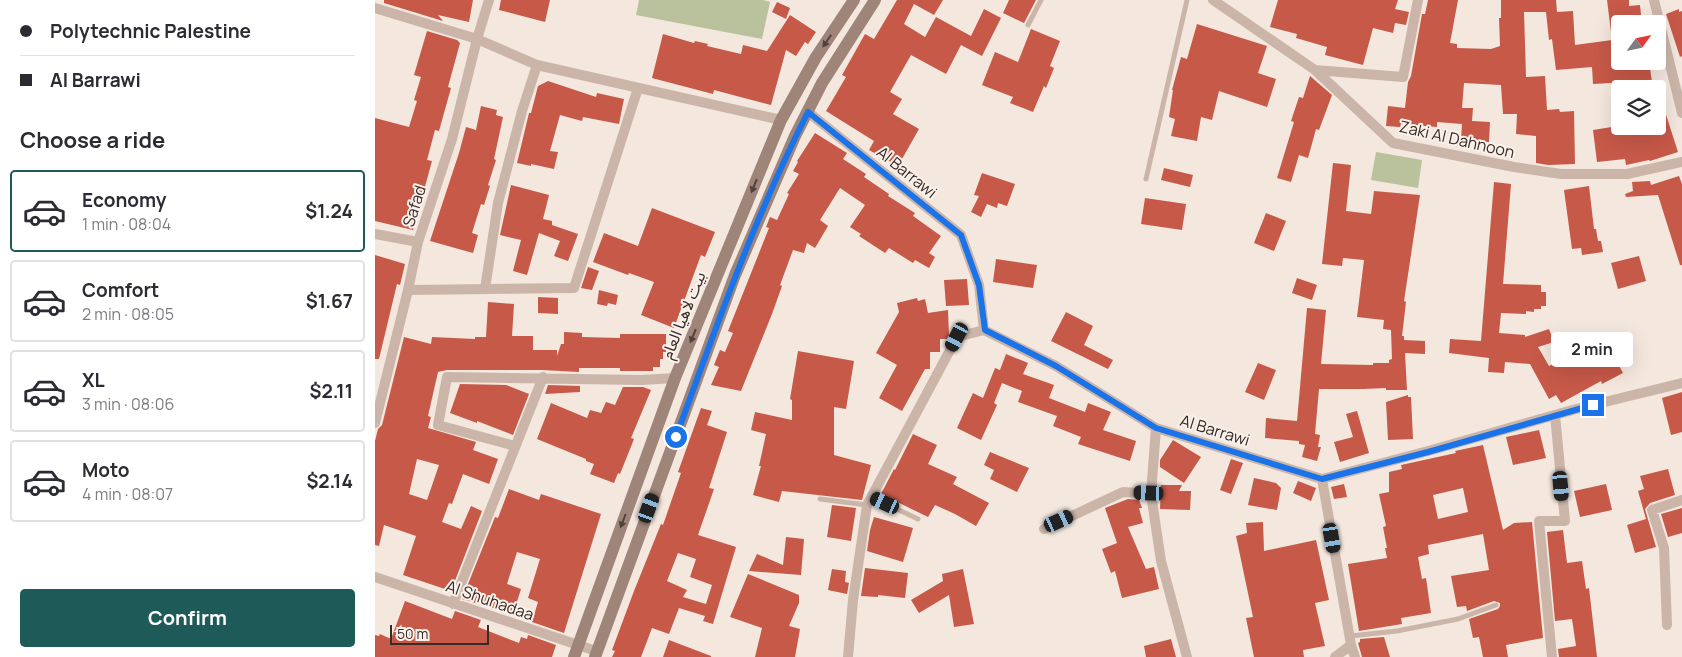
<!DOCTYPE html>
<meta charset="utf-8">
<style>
:root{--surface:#fff;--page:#f2f2f3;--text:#2b2b33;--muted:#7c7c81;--line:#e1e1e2;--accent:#1e5b58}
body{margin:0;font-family:Manrope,"Noto Sans Arabic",sans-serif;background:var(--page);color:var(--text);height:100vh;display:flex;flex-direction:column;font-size:19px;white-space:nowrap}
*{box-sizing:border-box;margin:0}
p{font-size:16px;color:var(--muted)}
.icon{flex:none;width:28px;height:28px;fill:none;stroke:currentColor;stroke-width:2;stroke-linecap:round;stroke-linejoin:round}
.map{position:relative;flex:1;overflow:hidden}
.details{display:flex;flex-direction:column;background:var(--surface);width:375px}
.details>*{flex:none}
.top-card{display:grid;align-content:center;height:110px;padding:0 20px;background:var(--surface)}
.needle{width:32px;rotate:57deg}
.tools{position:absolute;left:1236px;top:15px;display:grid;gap:10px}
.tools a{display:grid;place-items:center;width:55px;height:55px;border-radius:5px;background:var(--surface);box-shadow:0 5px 20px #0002;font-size:25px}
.scale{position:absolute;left:15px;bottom:12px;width:99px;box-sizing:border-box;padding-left:5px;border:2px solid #382c29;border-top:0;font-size:14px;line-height:18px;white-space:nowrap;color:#382c29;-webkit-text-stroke:4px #faf1ea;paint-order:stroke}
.end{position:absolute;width:22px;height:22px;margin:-11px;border:6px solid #1a73e8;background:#fff;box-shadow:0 0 0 2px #fff}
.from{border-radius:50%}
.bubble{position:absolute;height:35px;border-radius:5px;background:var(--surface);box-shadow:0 5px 20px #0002;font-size:16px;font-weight:700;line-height:35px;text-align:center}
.car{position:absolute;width:15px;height:30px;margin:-15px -8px;border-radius:6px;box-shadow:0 0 4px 1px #0007;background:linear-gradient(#222 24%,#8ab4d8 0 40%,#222 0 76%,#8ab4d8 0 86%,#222 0)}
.top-card b{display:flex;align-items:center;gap:18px;height:48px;font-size:19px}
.top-card b+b{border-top:1px solid var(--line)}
.top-card i{width:12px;height:12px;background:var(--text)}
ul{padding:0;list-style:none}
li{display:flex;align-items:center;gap:15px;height:82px;margin:0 10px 8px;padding:0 10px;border:2px solid var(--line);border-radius:5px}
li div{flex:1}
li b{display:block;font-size:19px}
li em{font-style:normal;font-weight:700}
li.selected{border-color:var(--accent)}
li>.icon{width:45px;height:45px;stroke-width:1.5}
h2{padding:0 20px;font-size:22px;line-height:60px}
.cta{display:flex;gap:10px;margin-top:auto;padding:10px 20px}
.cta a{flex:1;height:58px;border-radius:5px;background:var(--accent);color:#fff;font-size:20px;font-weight:700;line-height:58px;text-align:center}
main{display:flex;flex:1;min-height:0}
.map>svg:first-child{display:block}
.green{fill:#bac29d}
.building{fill:#c75948;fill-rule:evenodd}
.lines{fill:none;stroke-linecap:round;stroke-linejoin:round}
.lane{stroke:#cbb5a9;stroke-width:5}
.street{stroke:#cbb5a9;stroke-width:10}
.secondary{stroke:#9f847a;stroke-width:12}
.oneway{fill:#52423d}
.route{stroke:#1a73e8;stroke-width:6}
.labels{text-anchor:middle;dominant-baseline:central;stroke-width:4;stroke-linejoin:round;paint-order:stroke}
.street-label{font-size:16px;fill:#382c29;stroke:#faf1ea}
</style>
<main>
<section class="details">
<div class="top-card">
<b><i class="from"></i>Polytechnic Palestine</b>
<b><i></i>Al Barrawi</b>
</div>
<h2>Choose a ride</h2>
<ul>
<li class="selected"><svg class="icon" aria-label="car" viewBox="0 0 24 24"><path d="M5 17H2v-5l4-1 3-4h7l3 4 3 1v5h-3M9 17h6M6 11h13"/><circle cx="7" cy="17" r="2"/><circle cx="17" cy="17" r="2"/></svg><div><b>Economy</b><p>1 min · 08:04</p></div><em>$1.24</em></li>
<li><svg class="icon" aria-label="car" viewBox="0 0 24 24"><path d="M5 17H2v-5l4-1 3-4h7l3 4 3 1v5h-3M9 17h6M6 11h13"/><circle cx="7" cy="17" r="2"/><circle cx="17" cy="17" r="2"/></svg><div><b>Comfort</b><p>2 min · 08:05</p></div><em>$1.67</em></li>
<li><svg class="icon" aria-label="car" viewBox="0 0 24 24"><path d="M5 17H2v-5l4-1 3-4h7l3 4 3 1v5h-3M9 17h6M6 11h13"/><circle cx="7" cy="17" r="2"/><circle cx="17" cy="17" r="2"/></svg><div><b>XL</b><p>3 min · 08:06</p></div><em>$2.11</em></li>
<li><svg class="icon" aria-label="car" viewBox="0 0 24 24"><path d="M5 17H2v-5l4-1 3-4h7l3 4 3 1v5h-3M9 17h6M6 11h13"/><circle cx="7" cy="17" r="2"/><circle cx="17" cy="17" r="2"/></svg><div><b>Moto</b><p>4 min · 08:07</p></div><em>$2.14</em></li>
</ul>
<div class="cta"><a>Confirm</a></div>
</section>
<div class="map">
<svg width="1307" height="657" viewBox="0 0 1307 657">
<rect width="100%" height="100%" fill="#f3e7de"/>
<path class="green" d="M264 0H388L395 2 387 39 261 15Z
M1001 152 1047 160 1043 188 996 180Z"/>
<path class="building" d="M9 0H98L94 22 63 15 68 21 9 3Z
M126 0H175L170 22 124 10Z
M522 0H568L559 15 539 4 529 24 550 37 561 17 596 36 609 9 626 18 607 56 586 45 571 74 536 55 515 92 527 99 518 114 544 129 523 166 494 150 499 141 451 111 471 77 467 75 490 34 499 39Z
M634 0H661L649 23 628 13Z
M903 0H1023L1020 9 1034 12 1031 25 1020 23 1018 33 998 28 988 65 950 55 952 47 921 38 922 34 895 27Z
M1053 0H1083L1075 43 1082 44V48L1116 49 1125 46 1124 18H1126V0H1181L1182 12 1198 11 1200 45 1237 40 1232 0H1254V6L1265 5 1267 24H1245V61H1274L1278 89H1236V83L1218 84 1217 67 1181 70 1177 39 1174 40 1171 12H1149L1151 77 1170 76 1172 110 1184 109 1185 112 1199 111 1200 164 1173 165 1161 163V136L1141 134 1142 114H1128L1126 85 1089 83 1087 108H1098L1097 121 1115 122 1114 142 1086 141 1087 124 1062 122V127L1026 124 1025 127 1011 126 1013 106 1030 108 1033 82 1036 76 1047 14H1050Z
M402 2 415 8 411 19 397 12Z
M1304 9V12L1307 11V56L1305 57 1291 14Z
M415 15 441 32 433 44 430 42 421 56 411 50 396 105 339 90 338 94 277 78 288 34 319 43 320 41 333 44 332 46 366 54 368 45 392 51Z
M822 24 892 46 883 73 901 79 892 107 844 91 837 120 826 117 822 141 796 136 800 119 794 117 798 90H797L806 57 812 59Z
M656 29 685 41 675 66 679 68 671 88 669 86 658 112 635 103 638 97 607 85 620 52 643 62Z
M52 31 82 40 85 43 73 87 76 88 64 131 60 130 52 160 57 161 38 230 0 221V118L34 127 42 101 39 100 46 77 39 75Z
M935 76 957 95 944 130 941 129 933 158 924 155 916 182 902 178 919 122 916 121 924 97 928 98Z
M173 81 221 97 222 93 249 99 244 124 208 117 207 121 185 115 175 151 183 152 179 169 156 164V166L142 163 154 113H156L163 86Z
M1285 96 1303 152 1275 161 1274 160 1251 165 1250 159 1222 162 1218 130 1243 126H1282V97Z
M106 106 122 110 121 115 128 117 119 159 121 160 113 185 115 186 109 205 106 204 97 233 103 235 98 253 55 241 84 153 91 127 101 130Z
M440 133 472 153 468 159 491 174 489 177 514 194 513 196 540 213 538 216 566 236 554 253 560 257 554 268 540 260 538 263 514 248 510 253 484 236 486 234 475 227 490 205 465 188 445 220 453 226 440 248 432 243 429 253 418 250 405 285 407 286 397 314 366 391 336 385 344 367 339 365 345 350 350 352 358 333 353 331 394 228 391 227 395 217 402 220 414 194 412 193 424 174 418 171 423 162 422 161Z
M958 163 976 165 971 211 996 214 999 191 1045 195 1029 301 1031 302 1027 336H1029V340L1050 341V354L1030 353 1032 390H1011V388L988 389H944L940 434 945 435 943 447H946L942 461 927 457 930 445 924 444V441L890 438 891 418 922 421 932 308 951 310 946 364 998 365V363H1014V360L1017 359 1016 330 1008 329 1009 320 982 317 989 260 968 258 967 266 947 264Z
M789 168 818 175 815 187 786 180Z
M607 173 640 184 632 206 623 203 622 208 612 204 606 217 596 212 604 196 599 195Z
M1304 176 1307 184V265H1305L1283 195 1251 197 1250 194 1258 191 1257 182 1275 181 1276 185Z
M1119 182 1136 184 1128 284 1166 285V292H1171V306H1166V309H1159V312L1151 311V314L1126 313 1124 333 1150 335V337L1174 329 1179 342 1163 347 1174 366 1226 340 1227 343 1231 341 1248 373 1227 384 1226 381 1186 403 1181 395 1174 399 1155 364 1130 362 1129 373 1113 372 1114 358 1074 353 1075 339 1106 341Z
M136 185 174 195 168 219 177 221V225L203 234 193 261 179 256 185 241 164 233 152 275 138 271 146 240 125 235Z
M1214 186 1219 229H1221L1223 241H1226L1228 252 1207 255 1206 248 1197 249 1189 190Z
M770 198 811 204 807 230 766 224Z
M277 208 340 232 330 257 326 255 299 328 266 315 279 282 254 273 253 275 218 262 229 233 263 246Z
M891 213 911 221 899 251 879 243Z
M0 255 30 264 25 285 22 284 4 359H0Z
M1264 256 1271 281 1243 289 1236 263Z
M621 259 662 265 658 288 618 282Z
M213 267 224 271 217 290 206 288Z
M922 278 942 285 937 300 917 293Z
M592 279 594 305 571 306 569 280Z
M224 290 243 295 241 305 233 303 232 306 222 304Z
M163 297 183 298V314L163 313Z
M542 298 543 301 550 299 553 313 573 310 574 337 573 339H565V352H555V369H550L527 411 504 398 522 365 501 353 524 312 522 303Z
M113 302 139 304 137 336H158V350H182V356L186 344H189V332L207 333V337L245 338V334H291V352H288V359H285V367H278V371H245V368H204V372L167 370H72L63 372 53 416 56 417 53 428 101 442 98 450 123 459 114 484 88 474 77 504 74 503 67 522 86 529 96 506 107 511 76 591 28 575 41 536 9 525 4 546 0 545V441L3 429 7 425 29 337 56 344 57 337 100 339V337H111ZM42 459 64 465 52 500 34 494Z
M691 312 718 326 709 345 738 360 733 369 676 341Z
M423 351 479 361 471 409 459 407V455L496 465 487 500 407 491 404 502 378 495 386 466H384L391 434 376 430 380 412 417 420V400L415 399Z
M631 354 653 363 648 374 679 385 674 398 710 412 713 403 736 412 728 430 761 441 755 461 703 444 706 437 678 426 682 416 643 402 647 391 627 383 619 403 622 405 606 440 582 428 598 393 608 398 620 368 625 370Z
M883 363 901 370 889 400 870 392Z
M85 384 131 385 154 394 138 435 102 421V423L75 413Z
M173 385 205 386V392L170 394Z
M248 387H268L276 390 256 438 259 439 245 474 243 473 239 483 215 474 219 464 211 461V459L162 439 176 403 212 418 215 410 226 413 231 402 240 405Z
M1307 392V432L1296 435 1287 398Z
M1033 395V397H1036L1038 439 1013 440 1011 402Z
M326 408 337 411 332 425 352 432 334 488 339 489 323 535 361 547 338 624 328 621 330 616 304 608 294 634 277 628 266 657H237L240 651 237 650 259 591 286 524 288 525 306 473 303 472ZM303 553 321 559 315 577 337 585 331 604 308 597 312 590 292 581Z
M982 411 994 453 965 462 959 442 978 437 971 414Z
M1164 430 1171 458 1138 465 1131 437Z
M538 434 562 445 553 464 582 477 578 484 614 503 601 526 580 514 560 505 553 517 506 494 519 469 520 470Z
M798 440 826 457 809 483 785 467V460Z
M1108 445 1128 530 1139 523 1157 522 1168 638 1131 645 1133 657H1108L1104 637 1098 638 1094 619 1123 609 1125 606V603L1119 601 1092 611 1091 606 1082 607 1076 576 1114 570 1108 534 1053 545 1054 554 1043 557 1047 579 1051 578 1056 613 1026 618 1027 624 984 631 973 564 1012 558 1010 548H1012L1008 527 1011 526 1004 494 1014 492V472L1027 469 1026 465 1081 453 1080 451ZM1088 488 1093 512 1063 519 1058 495Z
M615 452 654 468 642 492 615 479 619 470 609 465Z
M856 459 868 463 856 494 845 490Z
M1293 469 1300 495 1275 503 1270 509 1281 547 1260 553 1252 525 1271 519 1263 491 1269 489 1265 476Z
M879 478 901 483 906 488 902 510 873 505Z
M923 481 941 488 936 501 918 493Z
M969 484 972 497 959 499 956 487Z
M1231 484 1237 510 1205 517 1199 491Z
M786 485H807L804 491H816L815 510 785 509Z
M134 489 164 500 166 494 226 514 189 633 157 622 163 602 153 598 165 559 142 552 132 584 146 589 138 614 87 599 120 517 123 518Z
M753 499 764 500 767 508H764L768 523 753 527 771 569 779 567 784 589 747 598 740 571 736 573 727 549 742 543 730 508Z
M457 505 481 508 476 541 452 537Z
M1307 508V533L1293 537 1286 514Z
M499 517 538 528 528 562 492 551 495 530Z
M888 522 889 551 941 540 954 600 940 603 950 646 928 650 929 657H879L871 618 878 617 861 536 872 533 871 523Z
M1188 530 1192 563 1207 561 1211 589 1214 588 1222 657H1184L1183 649 1201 646 1197 619 1180 621 1172 532Z
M411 537 429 539 426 575 374 571 382 554 408 565Z
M490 568 533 573 530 598 503 595V597L486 596Z
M457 569 471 571 470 582 474 583 472 594 453 590Z
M588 569 599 624 579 627 574 595 544 613 536 600 568 581 567 574Z
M373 574 424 595V603L414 626 425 629 420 657H380L387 628 355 617Z
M30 601 77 619 80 611 106 620 103 627 144 643 146 637 152 639 153 635 181 645 177 657H0V635L4 636 5 634 16 639Z
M1009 637 1015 657H987L983 643 985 642V639Z
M796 639 801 657H771L769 646Z
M294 640 336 656V657H288Z"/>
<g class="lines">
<path class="lane" d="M653 25 666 0
M771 179 812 0
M496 497 543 519
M445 499 492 505
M975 636 1022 631 1083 619 1121 605"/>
<path class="street" d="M838 0 940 70 1018 143 1139 167 1186 174H1252L1307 162
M1279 0 1307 113
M0 8 102 39 162 65 406 120
M940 70 1028 77 1043 0
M433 112 586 235 604 285 609 330 681 366 781 428 947 479 1053 451 1201 409 1307 383
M0 234 43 242
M110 289 123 203 147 111 162 65
M33 290 199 288 263 88
M0 423 33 290 43 242 77 139 102 39 114 0
M781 428 776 494 786 561 812 657
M140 446 63 425 72 377 267 380 300 378
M947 479 976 645 960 657
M669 529 748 492 776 494
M0 577 221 651
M78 604 168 377
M1292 625 1289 548 1277 510 1307 500
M976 645 980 657
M473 657 478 600 492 505 582 337 609 330
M1177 657 1164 521H1190L1180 415"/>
<path class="secondary" d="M199 657 300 378 406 120 441 57 479 0
M220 657 360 275 420 136 447 83 500 0"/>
</g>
<defs><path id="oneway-solid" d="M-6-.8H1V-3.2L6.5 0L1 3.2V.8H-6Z" transform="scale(1.25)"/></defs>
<g class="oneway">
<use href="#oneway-solid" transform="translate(452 41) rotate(124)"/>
<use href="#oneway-solid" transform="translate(379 186) rotate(112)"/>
<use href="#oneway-solid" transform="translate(318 336) rotate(112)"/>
<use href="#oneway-solid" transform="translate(248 521) rotate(111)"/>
</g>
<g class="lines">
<path class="route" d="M301 437C341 327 380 216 433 112L586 235 604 285 610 330 681 366 781 428 947 479 1053 452 1218 405"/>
</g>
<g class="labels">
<g class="street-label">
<text transform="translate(1082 139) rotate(13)">Zaki Al Dahnoon</text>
<text transform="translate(532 172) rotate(39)">Al Barrawi</text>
<text transform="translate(39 206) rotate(-72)">Safad</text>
<text transform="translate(308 315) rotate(-68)">بيت لاهيا العام</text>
<text transform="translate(840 430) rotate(17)">Al Barrawi</text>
<text transform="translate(115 600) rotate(19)">Al Shuhadaa</text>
</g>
</g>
</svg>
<div class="tools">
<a><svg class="needle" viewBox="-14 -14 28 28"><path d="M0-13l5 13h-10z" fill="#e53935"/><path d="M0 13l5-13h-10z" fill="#7c7c81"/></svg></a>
<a><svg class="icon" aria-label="layers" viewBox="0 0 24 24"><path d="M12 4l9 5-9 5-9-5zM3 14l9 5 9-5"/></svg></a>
</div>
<div class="scale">50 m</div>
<i class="end from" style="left:301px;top:437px"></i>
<i class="end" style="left:1218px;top:405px"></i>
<div class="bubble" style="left:1176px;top:332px;width:82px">2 min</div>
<i class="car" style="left:582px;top:337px;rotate:208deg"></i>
<i class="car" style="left:1186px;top:486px;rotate:175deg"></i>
<i class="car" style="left:774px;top:493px;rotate:272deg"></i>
<i class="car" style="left:510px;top:503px;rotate:295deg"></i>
<i class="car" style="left:274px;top:508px;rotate:20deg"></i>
<i class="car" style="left:684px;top:521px;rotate:65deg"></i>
<i class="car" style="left:957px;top:538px;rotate:170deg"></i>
</div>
</main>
